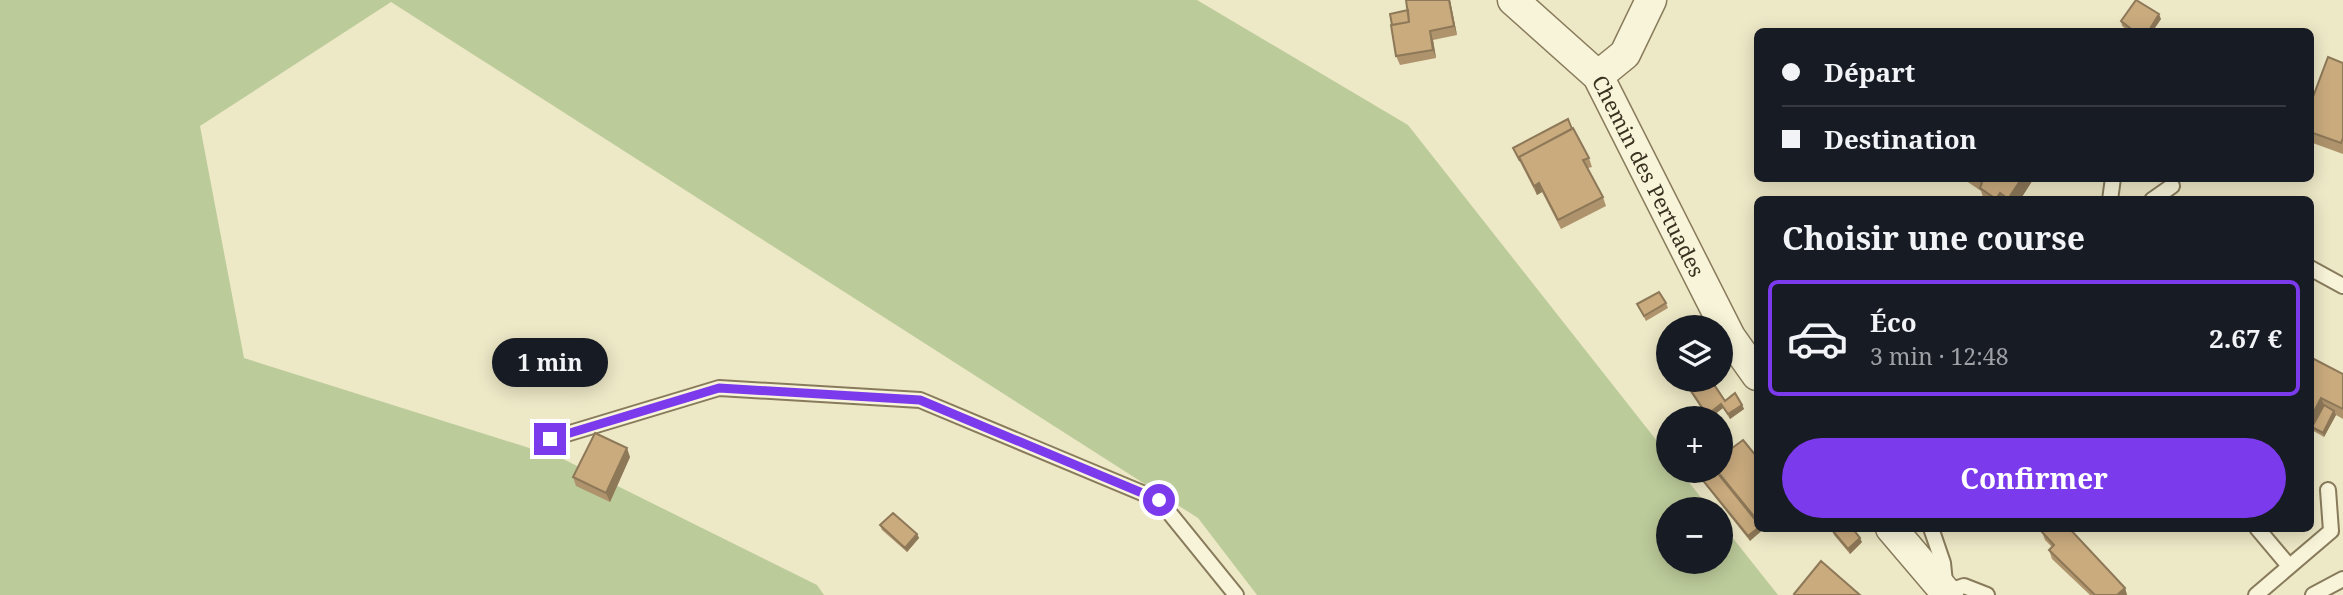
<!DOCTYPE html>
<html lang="fr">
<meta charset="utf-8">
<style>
:root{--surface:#171b24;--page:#20242c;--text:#f1f3f6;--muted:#9ea1a6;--line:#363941;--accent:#7c3aed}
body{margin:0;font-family:"Noto Serif",serif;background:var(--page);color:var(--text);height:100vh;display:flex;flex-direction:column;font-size:26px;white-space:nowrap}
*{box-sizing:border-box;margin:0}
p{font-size:23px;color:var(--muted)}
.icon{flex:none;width:38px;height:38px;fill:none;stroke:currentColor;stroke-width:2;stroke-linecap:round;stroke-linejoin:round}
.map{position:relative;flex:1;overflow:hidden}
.drawer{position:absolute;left:1754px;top:196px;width:560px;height:336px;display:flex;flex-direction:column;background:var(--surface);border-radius:10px;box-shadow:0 4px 18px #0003}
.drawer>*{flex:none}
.top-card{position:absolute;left:1754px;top:28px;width:560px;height:154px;border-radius:10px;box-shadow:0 4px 18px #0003;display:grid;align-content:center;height:154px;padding:0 28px;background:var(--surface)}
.tools{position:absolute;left:1656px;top:315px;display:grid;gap:14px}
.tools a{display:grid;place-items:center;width:77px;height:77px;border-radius:50%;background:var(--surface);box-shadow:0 4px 18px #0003;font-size:35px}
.end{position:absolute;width:32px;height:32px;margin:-16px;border:9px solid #7c3aed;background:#fff;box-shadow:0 0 0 4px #fff}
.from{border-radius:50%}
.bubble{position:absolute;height:49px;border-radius:24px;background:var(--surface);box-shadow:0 4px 18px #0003;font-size:23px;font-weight:700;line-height:49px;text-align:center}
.top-card b{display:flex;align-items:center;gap:24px;height:66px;font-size:26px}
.top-card b+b{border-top:2px solid var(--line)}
.top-card i{width:18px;height:18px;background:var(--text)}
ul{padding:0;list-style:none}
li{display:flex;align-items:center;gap:21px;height:116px;margin:0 14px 10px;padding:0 14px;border:4px solid transparent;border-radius:10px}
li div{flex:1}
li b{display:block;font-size:26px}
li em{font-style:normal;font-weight:700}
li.on{border-color:var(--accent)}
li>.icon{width:63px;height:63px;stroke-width:1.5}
h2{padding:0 28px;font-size:32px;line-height:84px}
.primary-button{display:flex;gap:14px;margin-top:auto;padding:14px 28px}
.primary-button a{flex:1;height:80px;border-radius:42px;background:var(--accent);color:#fff;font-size:28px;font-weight:700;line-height:80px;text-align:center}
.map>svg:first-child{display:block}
.green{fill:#bccb9a}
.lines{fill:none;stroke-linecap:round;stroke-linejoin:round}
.service-casing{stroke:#887b5c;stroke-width:18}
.minor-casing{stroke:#887b5c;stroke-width:33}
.service{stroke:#f8f4d9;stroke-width:14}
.minor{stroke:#f8f4d9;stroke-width:30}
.wall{fill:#ae936c}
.shaded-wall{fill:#8d7858}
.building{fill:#caab7e;stroke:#8d7858;stroke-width:2}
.route{stroke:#7c3aed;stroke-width:9}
.labels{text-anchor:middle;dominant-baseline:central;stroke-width:7;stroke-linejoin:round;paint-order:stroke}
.street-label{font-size:21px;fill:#393020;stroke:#f5f1d6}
</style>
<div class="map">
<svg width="2343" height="595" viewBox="0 0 2343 595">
<rect width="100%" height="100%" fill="#ede8c6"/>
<path class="green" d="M0 0H1197L1408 125 1668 455V471H1680L1710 509H1668V562H1720V522L1778 595H1257L1198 518 391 2 200 126 244 358 561 458 817 585 824 595H0Z"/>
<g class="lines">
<defs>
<path id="service" d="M2110 200 2113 178
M2152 200 2172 186
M2310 268 2343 286
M550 439 719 388 920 400 1159 500 1236 595
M1931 528 1943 563 1946 592 1964 586 1987 595
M2257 528 2289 566
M2256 595 2331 531 2328 490
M2313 595 2343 579"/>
<g id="minor">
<path id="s1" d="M1513 0 1598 76 1730 337 1757 375"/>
<path d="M1598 76 1625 54 1651 0"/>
<path d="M1891 528 1948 595"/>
</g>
</defs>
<use href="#service" class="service-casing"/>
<use href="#minor" class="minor-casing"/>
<use href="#service" class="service"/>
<use href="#minor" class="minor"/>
</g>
<path class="wall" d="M1406 0H1450L1457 35 1433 40 1436 58 1400 65 1396 56 1392 25 1408 10Z
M2161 19 2152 32H2130L2122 26 2121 21Z
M2343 63V154L2310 142V105Z
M1572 129 1589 158 1592 167 1588 168 1603 197 1606 206 1561 229 1542 192 1537 195 1513 148Z
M1962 178H2034L2020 200H1984L1981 191Z
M1666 303 1668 308 1646 321 1637 304Z
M2310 357 2343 374V419L2336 415 2324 437 2310 429Z
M1682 380H1711L1725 401 1742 405 1744 409 1730 419 1723 408 1710 418H1708Z
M630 457 610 502 576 486 573 477Z
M1757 457V528L1750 541 1703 482 1701 478 1710 471H1720Z
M880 525 917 534 919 538 907 552 882 530Z
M1832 530 1862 542 1850 554 1834 535Z
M2042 532 2125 588 2127 595H2090L2052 559 2049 550 2052 547 2045 540Z"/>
<path class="shaded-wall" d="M1449 0H1450L1457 35 1454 26Z
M2159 14 2161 19 2152 32H2148Z
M1430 31 1433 40 1436 58 1433 50Z
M2022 178H2034L2020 200H2008Z
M1539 183 1542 192 1537 195 1534 186Z
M2000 193 2002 200H1997L1996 199Z
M2321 398 2326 409 2312 427 2310 419Z
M1721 404 1723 408 1710 418H1709L1707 415Z
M1742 405 1744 409 1730 419 1728 414Z
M2334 411 2336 415 2324 437 2323 433Z
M627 448 630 457 610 502 606 493Z
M1758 528H1765L1750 541 1748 536Z
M917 534 919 538 907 552 905 548Z
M1860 538 1862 542 1850 554 1848 549Z
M2125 588 2127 595H2117Z"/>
<path class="building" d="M1406 0H1449L1454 26 1430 31 1433 50 1396 56 1391 25 1409 22Z
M2136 0 2159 14 2148 32H2135L2121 21Z
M1408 10 1409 22 1392 25 1390 14Z
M2328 57 2343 63V138L2341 143 2310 132V105Z
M1568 119 1572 129 1519 157 1520 161 1513 148Z
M1573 128 1589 158 1583 160 1603 197 1558 220 1539 183 1534 186 1519 157Z
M1976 178H2022L2008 199 2000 193 1996 199 1980 188 1982 183Z
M1659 292 1666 303 1644 316 1637 304Z
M2310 357 2343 374V409L2321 398 2310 419Z
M1684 380H1711L1725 401 1735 393 1742 405 1728 414 1721 404 1707 415Z
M2324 405 2334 411 2323 433 2312 427Z
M595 433 627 448 606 493 573 477Z
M1743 440 1757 457V520L1717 471H1720V457Z
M1710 471H1716L1757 522 1758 528 1748 536 1701 478Z
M893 513 917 534 905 548 880 525Z
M1834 528H1852L1860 538 1848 549 1832 530Z
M2045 528H2069L2125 588 2117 595H2095L2049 550 2054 545 2042 532Z
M1821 561 1860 595H1796L1794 594Z"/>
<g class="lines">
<path class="route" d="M550 439 719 388 920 400 1159 500"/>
</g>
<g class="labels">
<g class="street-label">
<text stroke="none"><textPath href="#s1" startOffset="226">Chemin des Pertuades</textPath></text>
</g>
</g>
</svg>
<div class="tools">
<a><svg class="icon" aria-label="layers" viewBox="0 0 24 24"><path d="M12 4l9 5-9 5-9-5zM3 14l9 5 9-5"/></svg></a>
<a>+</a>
<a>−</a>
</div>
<i class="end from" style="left:1159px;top:500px"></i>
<i class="end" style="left:550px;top:439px"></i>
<div class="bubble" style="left:492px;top:338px;width:116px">1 min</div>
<div class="top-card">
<b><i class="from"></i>Départ</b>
<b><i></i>Destination</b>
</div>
<section class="drawer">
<h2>Choisir une course</h2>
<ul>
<li class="on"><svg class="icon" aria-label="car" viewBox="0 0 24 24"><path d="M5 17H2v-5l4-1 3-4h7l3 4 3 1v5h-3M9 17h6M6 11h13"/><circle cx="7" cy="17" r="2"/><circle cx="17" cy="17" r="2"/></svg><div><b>Éco</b><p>3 min · 12:48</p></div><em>2.67 €</em></li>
</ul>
<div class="primary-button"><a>Confirmer</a></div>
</section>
</div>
